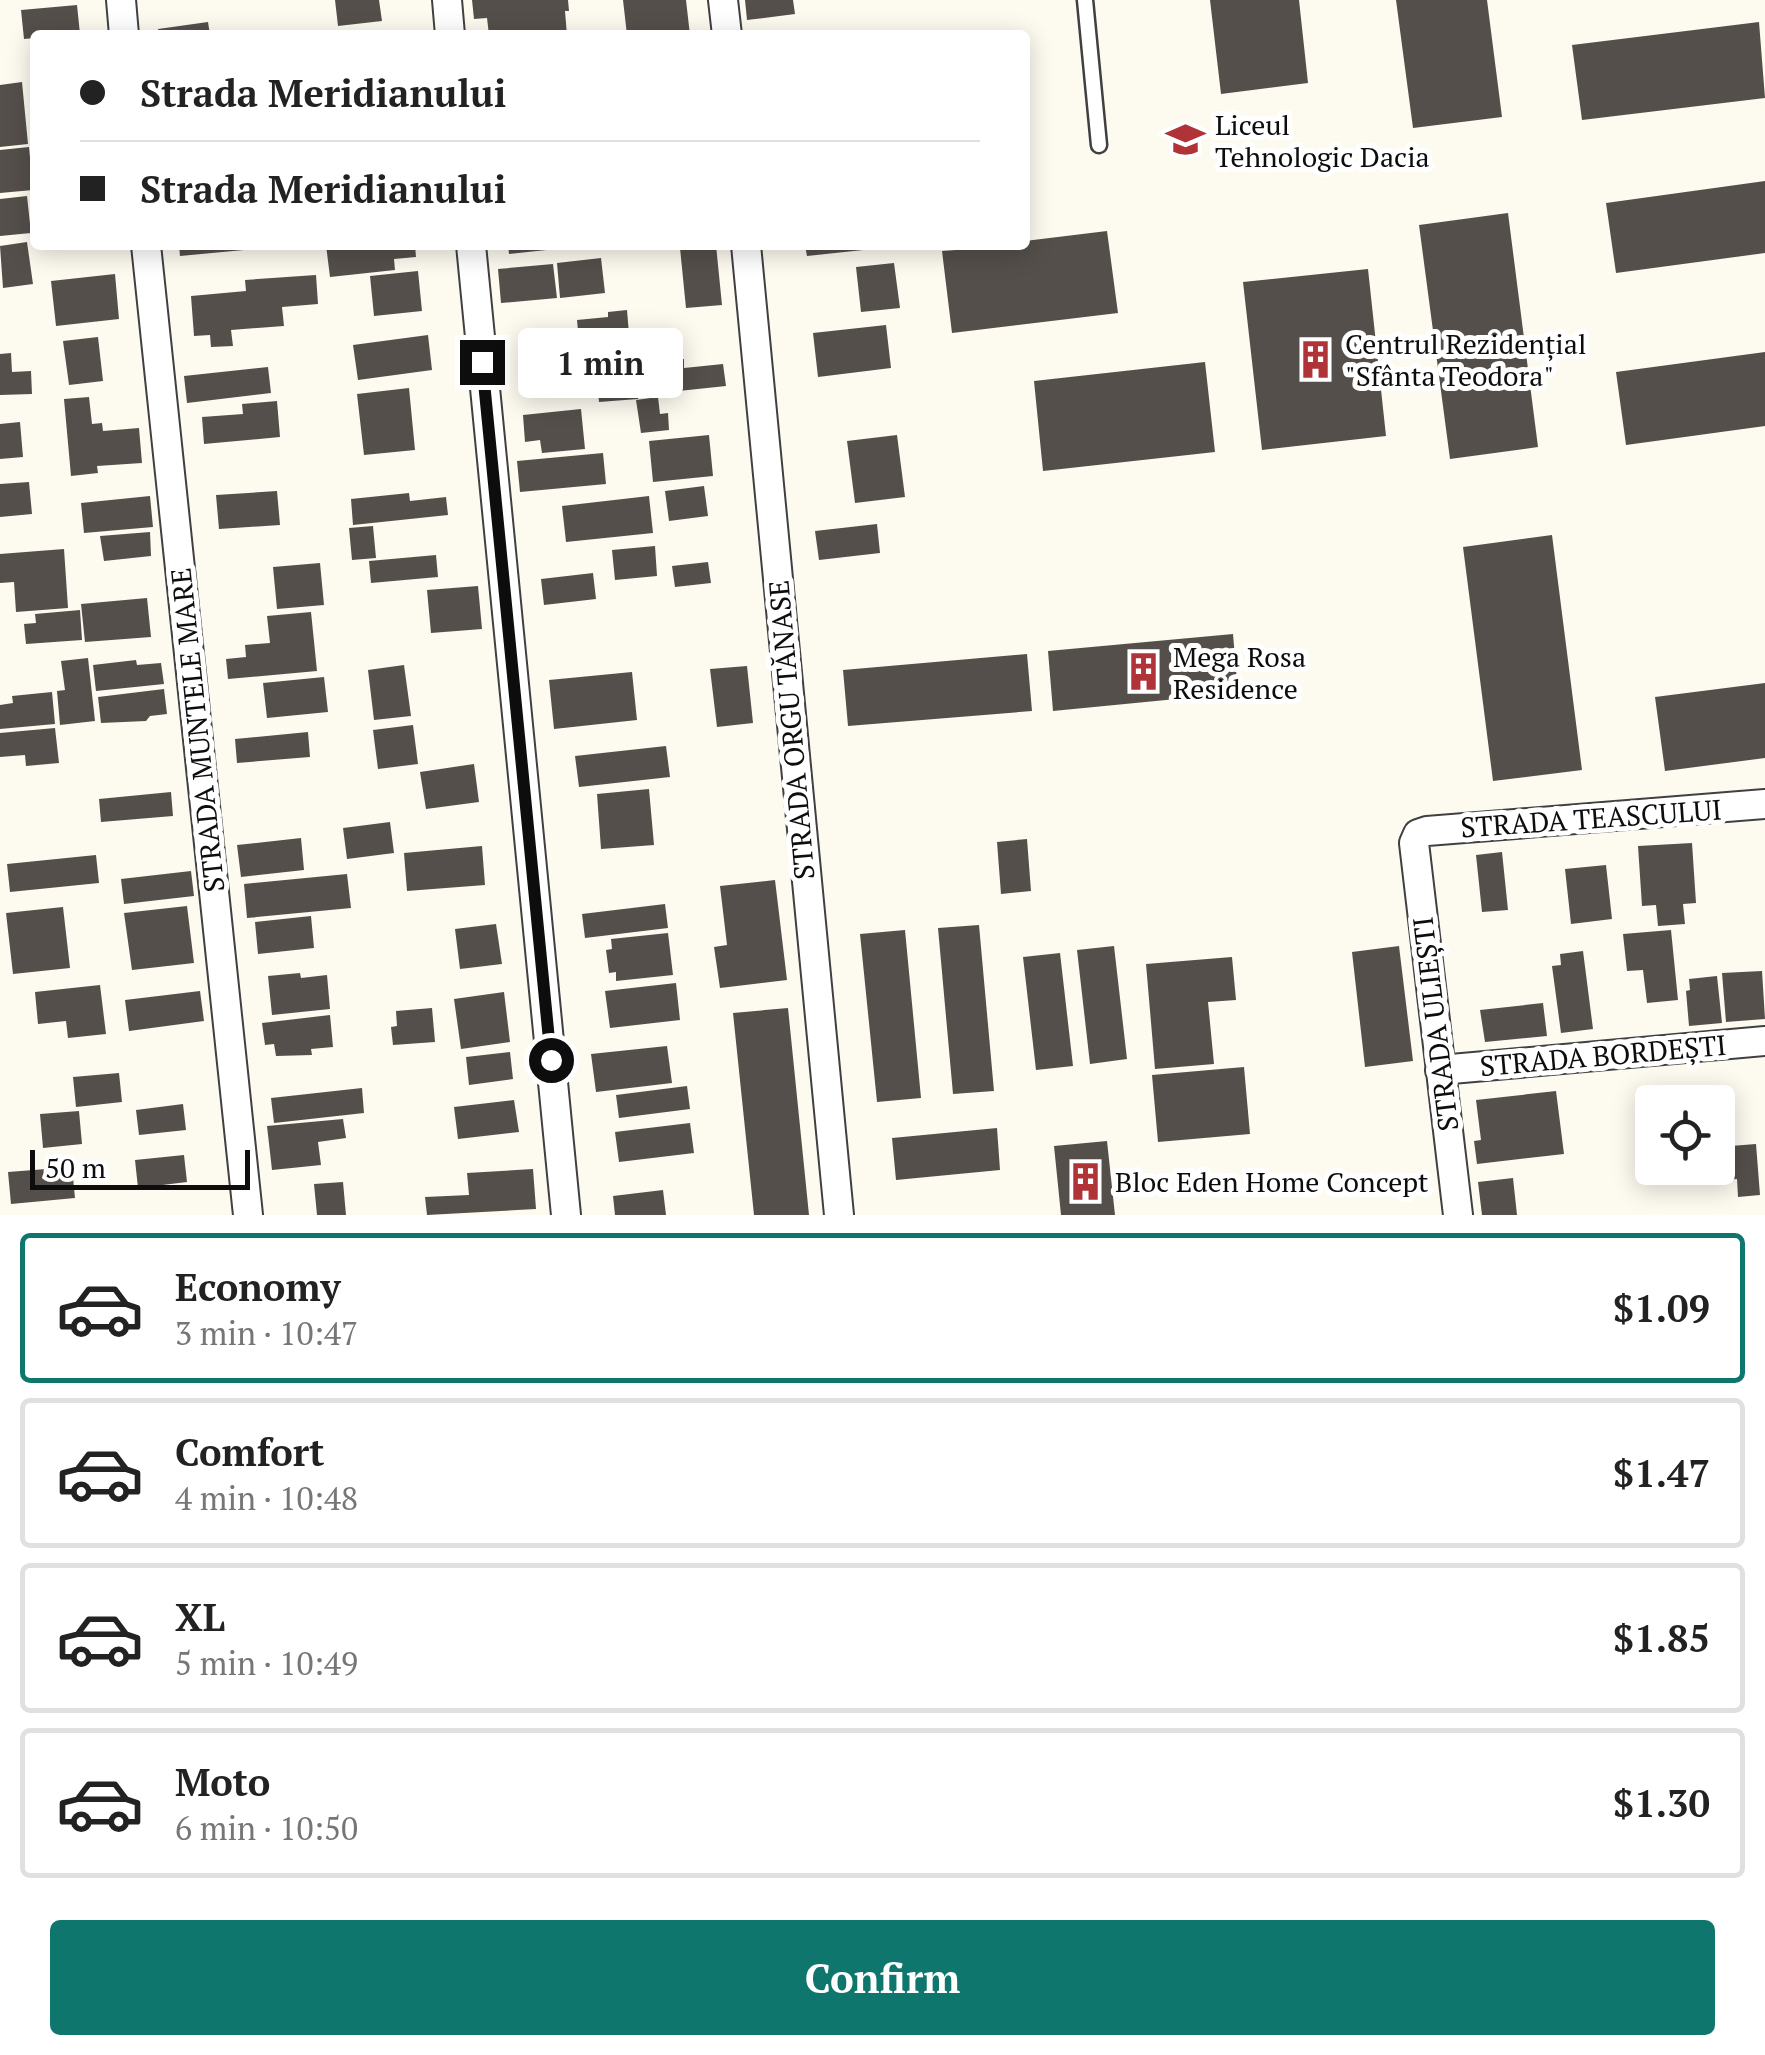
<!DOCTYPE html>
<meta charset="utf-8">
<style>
:root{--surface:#fff;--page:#f2f2f2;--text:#222;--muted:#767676;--line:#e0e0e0;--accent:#0f766e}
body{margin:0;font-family:"PT Serif",serif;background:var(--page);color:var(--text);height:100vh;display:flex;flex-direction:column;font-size:38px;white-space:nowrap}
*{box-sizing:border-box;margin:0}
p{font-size:32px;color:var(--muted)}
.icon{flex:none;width:55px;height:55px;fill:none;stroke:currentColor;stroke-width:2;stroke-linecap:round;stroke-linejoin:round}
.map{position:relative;height:1215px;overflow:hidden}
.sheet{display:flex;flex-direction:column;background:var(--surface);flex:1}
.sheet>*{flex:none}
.top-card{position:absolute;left:30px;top:30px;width:1000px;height:220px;border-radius:10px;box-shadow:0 5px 25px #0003;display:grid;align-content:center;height:220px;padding:0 50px;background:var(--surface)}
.controls{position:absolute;left:1635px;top:1085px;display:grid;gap:20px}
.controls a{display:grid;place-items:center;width:100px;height:100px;border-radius:10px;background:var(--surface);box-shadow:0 5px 25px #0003;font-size:50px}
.scale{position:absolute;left:30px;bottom:25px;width:220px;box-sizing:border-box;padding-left:10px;border:5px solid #0d0d0d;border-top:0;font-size:28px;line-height:35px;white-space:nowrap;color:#0d0d0d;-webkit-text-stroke:8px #fff;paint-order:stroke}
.end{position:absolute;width:45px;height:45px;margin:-22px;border:12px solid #0d0d0d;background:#fff;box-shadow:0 0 0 5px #fff}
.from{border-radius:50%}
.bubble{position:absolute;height:70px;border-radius:10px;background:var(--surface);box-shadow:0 5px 25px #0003;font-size:32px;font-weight:800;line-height:70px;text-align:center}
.top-card b{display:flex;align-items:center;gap:35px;height:95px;font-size:38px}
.top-card b+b{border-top:2px solid var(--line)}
.top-card i{width:25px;height:25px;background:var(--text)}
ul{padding:18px 0 0;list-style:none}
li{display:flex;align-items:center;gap:30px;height:150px;margin:0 20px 15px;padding:0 30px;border:5px solid var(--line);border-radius:10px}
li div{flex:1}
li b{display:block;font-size:38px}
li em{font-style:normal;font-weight:800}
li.selected{border-color:var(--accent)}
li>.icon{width:90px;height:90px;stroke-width:1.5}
.cta{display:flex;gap:20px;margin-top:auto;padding:20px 50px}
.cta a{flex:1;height:115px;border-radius:10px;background:var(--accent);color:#fff;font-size:40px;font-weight:800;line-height:115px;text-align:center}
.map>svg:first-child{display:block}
.building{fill:#554f4b}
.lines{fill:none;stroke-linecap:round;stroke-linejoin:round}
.lane-casing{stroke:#404040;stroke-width:19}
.street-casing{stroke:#404040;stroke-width:32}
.lane{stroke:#fff;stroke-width:14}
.street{stroke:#fff;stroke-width:28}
.route{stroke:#0d0d0d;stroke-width:12}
.labels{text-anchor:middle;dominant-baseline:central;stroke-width:10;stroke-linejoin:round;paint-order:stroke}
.poi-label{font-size:28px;fill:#0d0d0d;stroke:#fff;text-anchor:start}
.street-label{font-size:28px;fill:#0d0d0d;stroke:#fff}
</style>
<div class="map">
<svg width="1765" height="1215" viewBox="0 0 1765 1215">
<rect width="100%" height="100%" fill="#fdfbf0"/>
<path class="building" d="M335 0H379L382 21 338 26Z
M472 0H568L569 11H565L567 35H489L487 18 474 19Z
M623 0H686L690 35H627Z
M745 0H793L795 14 747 20Z
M1210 0H1299L1308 83 1221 94Z
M1396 0H1487L1502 117 1413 128Z
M77 5 80 34 35 35V38L24 39 21 10Z
M208 22 210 35H159L158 29Z
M1759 22 1765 98 1582 120 1572 45Z
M22 82 28 144 0 147V85Z
M29 147 33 190 0 193V150Z
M1765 181V253L1616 273 1606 203Z
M27 196 31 233 0 236V199Z
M1508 213 1538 447 1450 459 1419 225Z
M1107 231 1118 313 952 333 942 251 1025 245V241Z
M27 242 33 284 3 288 0 246Z
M179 245H244V250L180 256Z
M326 245H415L416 257 394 259 395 270 330 277Z
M508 245H565V248L509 254Z
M716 245 722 305 686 308 680 248Z
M805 245H881L882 248 807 256Z
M601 258 605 293 560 298 557 263Z
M894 263 900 308 861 312 856 267Z
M553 264 557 298 501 303 498 269Z
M1368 269 1386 436 1262 450 1243 282Z
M418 271 422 311 374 316 370 276Z
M115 274 119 319 56 326 51 281Z
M316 275 318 304 282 307 284 326 231 330 233 346 211 347 210 335 194 336 191 296 246 291 245 280Z
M627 310 630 346 549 354 546 334 578 331 577 320 608 317V312Z
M886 325 891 368 818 377 813 333Z
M428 335 432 370 358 380 353 345Z
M98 337 103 381 69 385 63 341Z
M633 351 638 399 599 402 598 392 587 393 583 356Z
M1765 352V426L1626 445 1616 372Z
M11 353 12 372 31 371 32 394 0 395V354Z
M684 359V368L723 364 726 386 641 395 638 364Z
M1205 362 1215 452 1043 471 1034 381Z
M268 367 271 393 187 403 184 376Z
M409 388 415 450 364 455 357 394Z
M89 397 92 424 102 423 103 431 139 428 142 463 97 466 98 473 71 476 64 399Z
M658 397 660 414 668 413 669 430 641 433 636 400Z
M277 401 280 437 204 444 202 417 243 414 242 404Z
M581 409 585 449 542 453 540 440 525 442 523 415Z
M20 422 23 457 0 459V424Z
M709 435 713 476 653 482 649 441Z
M897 435 905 497 855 503 847 441Z
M603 453 606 484 520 492 517 461Z
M29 482 32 514 0 517V484Z
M704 486 708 516 669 521 665 491Z
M277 491 280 525 219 529 216 495Z
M409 493 410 501 446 497 448 515 353 525 351 499Z
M150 496 153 527 84 533 81 503Z
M649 496 653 533 566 542 562 506Z
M877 524 880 553 819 560 815 531Z
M373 526 376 558 352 560 349 528Z
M150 532 151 556 104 561 100 536Z
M1552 535 1582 770 1493 781 1463 547Z
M655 546 657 576 615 580 612 550Z
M64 549 68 608 16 612 14 582 0 583V554Z
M436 555 438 577 371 583 369 561Z
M708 562 711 583 675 587 672 566Z
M320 563 324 605 277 609 273 567Z
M593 573 596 599 544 605 541 579Z
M478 586 482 629 431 633 427 590Z
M147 598 151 637 85 642 81 604Z
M80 610 82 640 26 644 24 624 36 623 35 614Z
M311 612 317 671 228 679 226 659 246 657 245 645 270 643 267 616Z
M1233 634 1238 693 1053 711 1048 651Z
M1027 654 1032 711 848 726 843 670Z
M88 658 95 721 60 725 57 691 65 690 61 661Z
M136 660 137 665 161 663 164 684 96 691 93 665Z
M404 665 411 716 374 720 368 670Z
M747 666 753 723 717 727 710 669Z
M632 672 637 720 554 729 549 680Z
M324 677 328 712 267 718 263 683Z
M1765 683V758L1665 771 1655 697Z
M164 689 167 714 150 716 146 721 101 723 98 697Z
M52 692 55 724 0 729V705L13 703 12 696Z
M413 725 418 764 378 769 373 730Z
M55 728 59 763 26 766 25 755 0 757V733Z
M308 732 310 757 237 763 235 739Z
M666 746 670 777 579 787 575 756Z
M474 764 479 802 426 809 420 772Z
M649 789 654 845 601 849 597 794Z
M171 792 173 816 101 822 99 799Z
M390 822 394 853 347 859 343 828Z
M301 838 304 870 241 877 237 845Z
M1027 839 1031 891 1001 894 997 842Z
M1692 843 1696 903 1683 904 1685 924 1658 926 1656 905 1642 906 1638 846Z
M482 846 485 885 407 891 404 853Z
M1502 852 1508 910 1482 912 1476 855Z
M96 855 99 883 10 892 7 864Z
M1606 865 1612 919 1571 924 1565 869Z
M191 871 194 896 124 904 121 879Z
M347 874 351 908 247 918 244 884Z
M775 880 787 980 720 988 714 947 727 945 720 886Z
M665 904 668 928 585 938 582 914Z
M187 906 194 963 132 970 124 913Z
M63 907 70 968 13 974 6 913Z
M311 916 314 948 258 954 255 922Z
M496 924 502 964 460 969 455 929Z
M979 925 994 1091 953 1094 938 928Z
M905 930 921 1098 877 1102 860 934Z
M1671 930 1678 1000 1647 1003 1643 970 1627 971 1623 934Z
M668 933 673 975 616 981V972L609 973 606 950 612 949 611 939Z
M1114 946 1127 1059 1090 1064 1077 950Z
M1399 946 1413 1061 1365 1067 1352 952Z
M1583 951 1593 1029 1561 1033 1552 966 1561 965 1560 954Z
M1060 953 1073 1066 1036 1070 1023 957Z
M1232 957 1236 1000 1208 1002 1214 1064 1155 1069 1146 964Z
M1762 971 1765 1019 1726 1022 1722 973Z
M300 973 301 978 327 975 330 1009 272 1015 268 976Z
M1717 976 1722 1023 1689 1026 1686 991 1690 990 1689 979Z
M676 983 680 1020 610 1028 605 991Z
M100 985 106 1034 68 1038 66 1021 38 1024 35 992Z
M200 991 204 1021 129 1031 125 1000Z
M504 992 510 1042 461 1049 454 999Z
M1543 1003 1547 1036 1485 1042 1480 1010Z
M432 1008 435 1042 393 1045 391 1027 397 1026 396 1011Z
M788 1008 809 1215H754L733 1013Z
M330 1015 333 1047 311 1049 312 1055 276 1056 274 1044 265 1045 262 1023Z
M667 1046 672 1083 596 1092 591 1054Z
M510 1052 513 1079 469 1085 466 1057Z
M1244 1067 1250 1134 1158 1142 1152 1075Z
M119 1073 122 1102 76 1107 73 1077Z
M687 1086 690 1109 619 1118 616 1095Z
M1697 1087 1699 1102H1658L1657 1091Z
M362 1088 364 1113 274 1123 271 1098Z
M1556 1091 1564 1154 1477 1164 1474 1141 1481 1140 1476 1100Z
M514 1100 519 1132 458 1139 454 1107Z
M183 1104 186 1130 139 1135 136 1110Z
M79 1111 82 1144 43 1148 40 1114Z
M343 1119 346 1138 318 1142 321 1165 272 1170 267 1126Z
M690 1123 694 1153 619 1162 615 1132Z
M997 1128 1000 1170 896 1180 892 1138Z
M1107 1141 1115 1215H1061L1054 1146Z
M1756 1144 1760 1195 1738 1197 1737 1179 1710 1182 1708 1168H1718V1147Z
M184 1155 187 1182 138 1188 135 1160Z
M72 1167 75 1198 11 1204 8 1172Z
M533 1169 536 1209 427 1215 425 1197 469 1195 467 1173Z
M1513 1178 1517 1215H1482L1478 1182Z
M343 1182 346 1215H317L314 1184Z
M663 1190 666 1215H615L613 1196Z"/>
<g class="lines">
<defs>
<path id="lane" d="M1085 0 1099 145"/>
<path id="street" d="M121 0 124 35
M447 0 450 35
M723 0 727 35
M146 245 248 1215
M471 245 566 1215
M746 245 839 1215
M1440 1070 1765 1041
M1458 1215 1414 843 1418 834 1427 831 1765 804"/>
</defs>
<use href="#lane" class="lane-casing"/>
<use href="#street" class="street-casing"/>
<use href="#lane" class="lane"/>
<use href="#street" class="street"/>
</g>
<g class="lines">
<path class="route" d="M482 362 551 1060"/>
</g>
<defs>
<symbol id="school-bare" viewBox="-9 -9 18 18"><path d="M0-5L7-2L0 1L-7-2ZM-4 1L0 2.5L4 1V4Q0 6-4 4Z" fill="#b03338" stroke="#fff" stroke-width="2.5" paint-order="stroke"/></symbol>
<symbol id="building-bare" viewBox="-9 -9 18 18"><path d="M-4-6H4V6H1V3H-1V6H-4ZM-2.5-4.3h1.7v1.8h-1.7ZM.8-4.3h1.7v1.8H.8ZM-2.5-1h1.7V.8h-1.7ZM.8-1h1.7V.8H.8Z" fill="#b03338" stroke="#fff" stroke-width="2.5" paint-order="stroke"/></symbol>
</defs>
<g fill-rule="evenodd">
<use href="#school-bare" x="1158" y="112" width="55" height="55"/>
<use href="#building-bare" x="1288" y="332" width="55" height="55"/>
<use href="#building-bare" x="1116" y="644" width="55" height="55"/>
<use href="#building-bare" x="1058" y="1154" width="55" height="55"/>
</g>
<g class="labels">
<g class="poi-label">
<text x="1215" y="124">Liceul<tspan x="1215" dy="32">Tehnologic Dacia</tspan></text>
<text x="1345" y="343">Centrul Rezidențial<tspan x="1345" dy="32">"Sfânta Teodora"</tspan></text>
<text x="1173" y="656">Mega Rosa<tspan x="1173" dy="32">Residence</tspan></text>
<text x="1115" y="1181">Bloc Eden Home Concept</text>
</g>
<g class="street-label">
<text transform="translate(197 730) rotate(-96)">STRADA MUNTELE MARE</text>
<text transform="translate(791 730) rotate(-95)">STRADA ORGU TĂNASE</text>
<text transform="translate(1591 818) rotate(-4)">STRADA TEASCULUI</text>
<text transform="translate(1435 1024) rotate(-97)">STRADA ULIEȘTI</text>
<text transform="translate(1603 1055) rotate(-5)">STRADA BORDEȘTI</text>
</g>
</g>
</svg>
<div class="controls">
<a><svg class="icon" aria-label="locate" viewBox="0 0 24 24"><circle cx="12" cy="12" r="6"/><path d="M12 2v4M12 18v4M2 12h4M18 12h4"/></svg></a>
</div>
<div class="scale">50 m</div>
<i class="end from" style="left:551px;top:1060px"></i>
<i class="end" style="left:482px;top:362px"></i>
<div class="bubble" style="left:518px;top:328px;width:165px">1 min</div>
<div class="top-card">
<b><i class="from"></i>Strada Meridianului</b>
<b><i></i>Strada Meridianului</b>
</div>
</div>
<section class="sheet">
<ul>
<li class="selected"><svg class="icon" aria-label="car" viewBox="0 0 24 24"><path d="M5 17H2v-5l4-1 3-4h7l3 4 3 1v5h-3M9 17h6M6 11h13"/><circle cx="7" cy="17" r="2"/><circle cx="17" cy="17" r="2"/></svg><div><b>Economy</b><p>3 min · 10:47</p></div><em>$1.09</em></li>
<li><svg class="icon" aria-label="car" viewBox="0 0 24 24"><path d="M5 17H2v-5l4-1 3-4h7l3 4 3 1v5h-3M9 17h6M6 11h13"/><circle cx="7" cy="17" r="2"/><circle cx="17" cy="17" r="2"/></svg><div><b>Comfort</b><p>4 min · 10:48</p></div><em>$1.47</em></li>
<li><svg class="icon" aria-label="car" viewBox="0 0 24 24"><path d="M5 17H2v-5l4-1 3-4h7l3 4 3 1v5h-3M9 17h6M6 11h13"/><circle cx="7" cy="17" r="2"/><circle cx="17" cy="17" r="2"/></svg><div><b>XL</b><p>5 min · 10:49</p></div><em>$1.85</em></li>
<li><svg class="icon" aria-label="car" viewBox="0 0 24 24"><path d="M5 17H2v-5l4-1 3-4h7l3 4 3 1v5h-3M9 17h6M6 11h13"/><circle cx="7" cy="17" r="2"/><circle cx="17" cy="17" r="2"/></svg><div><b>Moto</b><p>6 min · 10:50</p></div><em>$1.30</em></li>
</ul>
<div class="cta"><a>Confirm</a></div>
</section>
